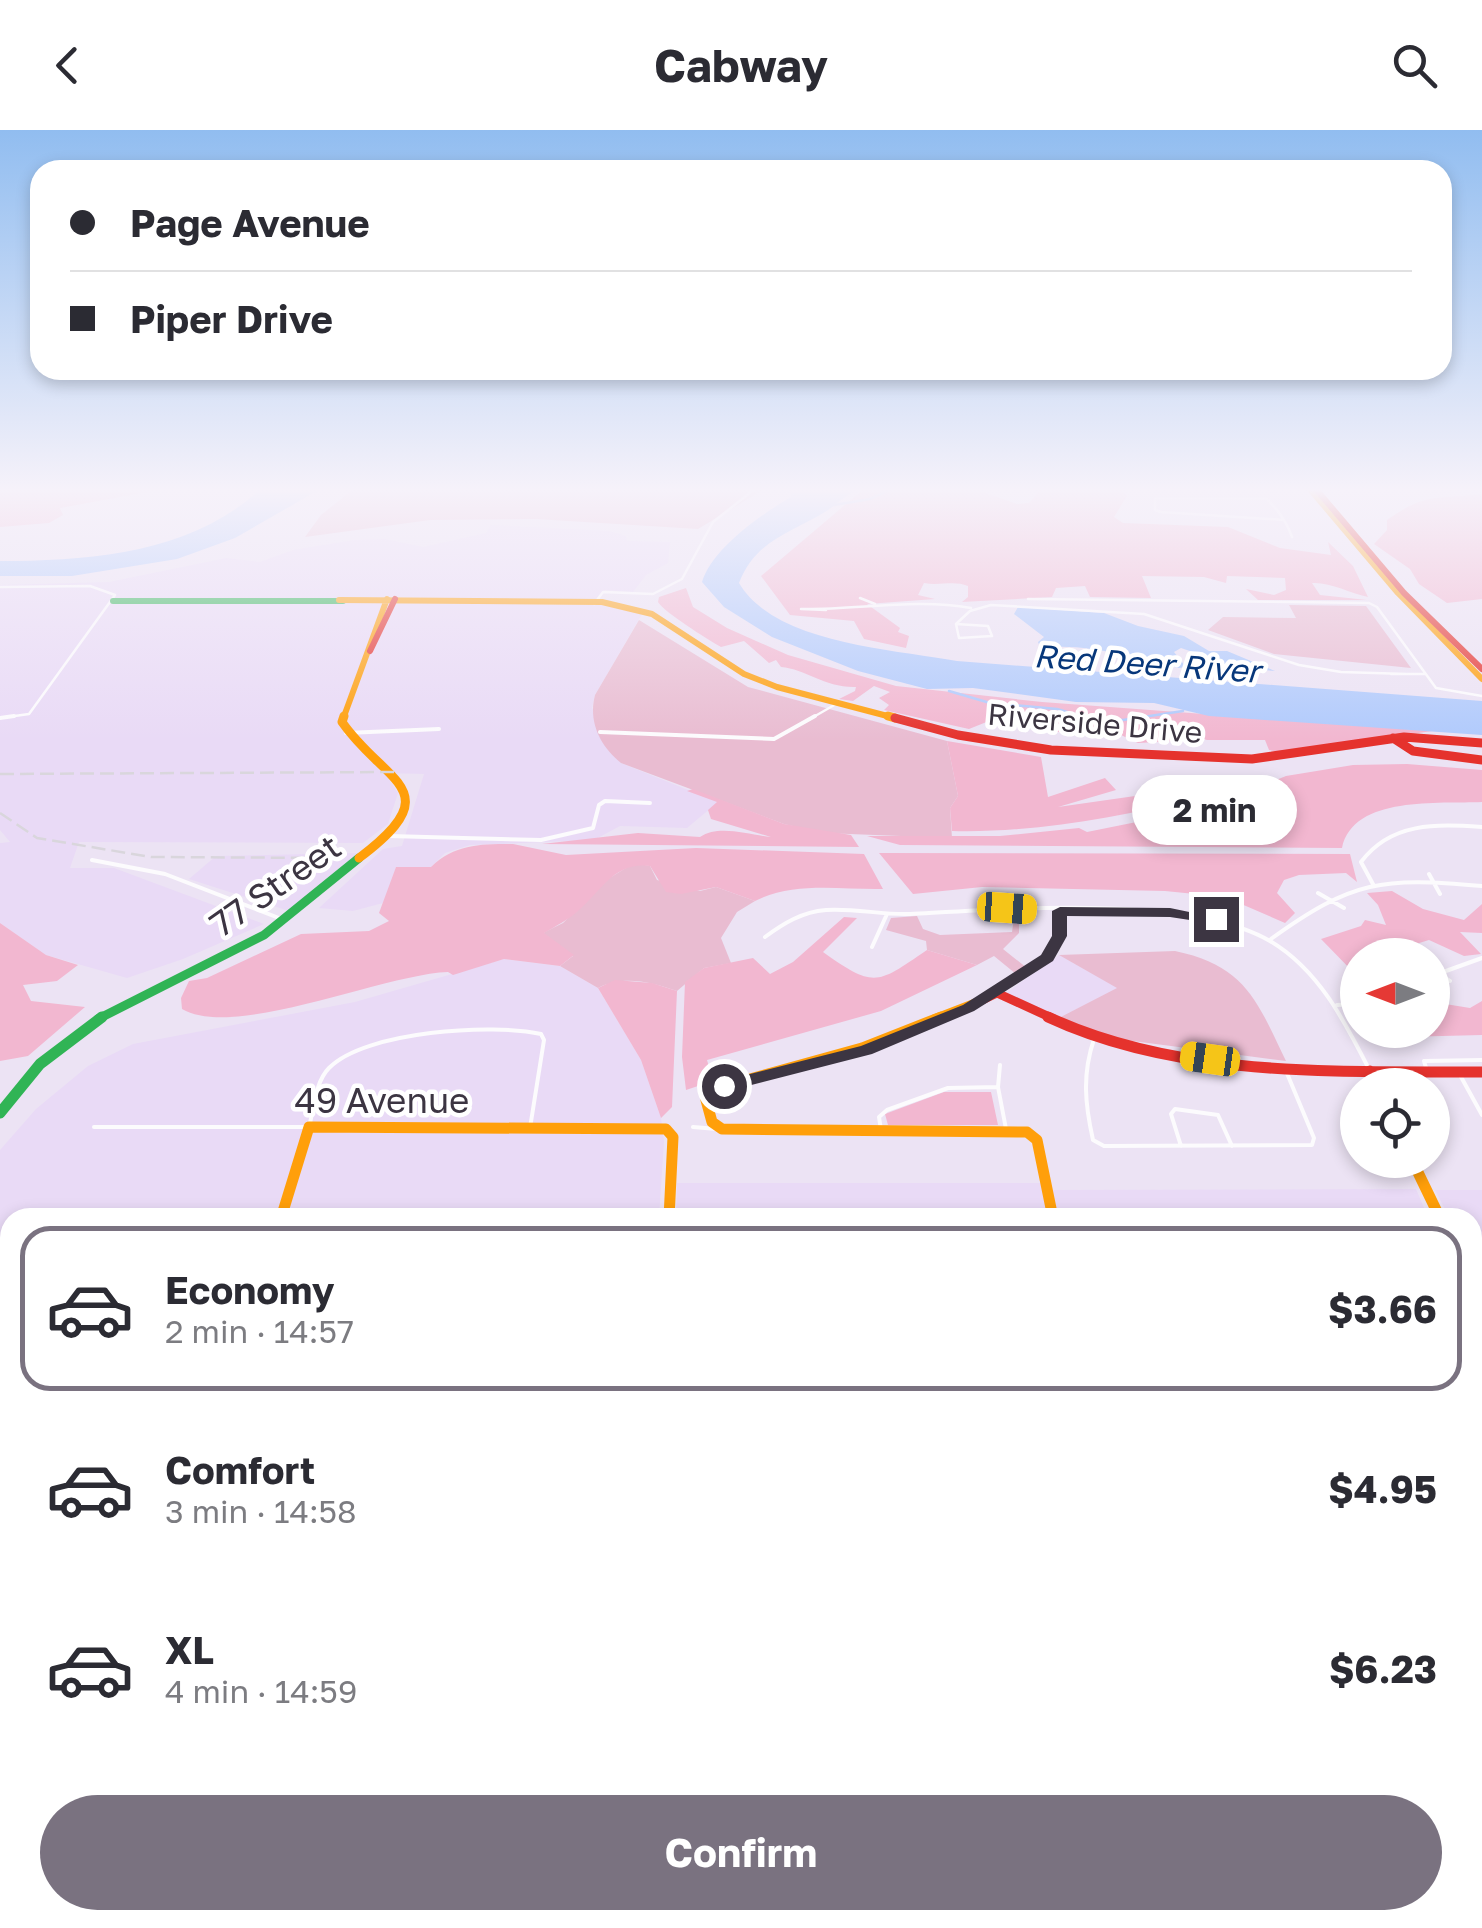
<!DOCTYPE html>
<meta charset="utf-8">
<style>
:root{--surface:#fff;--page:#f7f7f7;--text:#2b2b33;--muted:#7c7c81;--line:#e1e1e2;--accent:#7a7280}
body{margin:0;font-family:"Golos Text",sans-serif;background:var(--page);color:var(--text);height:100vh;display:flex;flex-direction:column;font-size:38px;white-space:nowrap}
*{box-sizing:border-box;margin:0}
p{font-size:32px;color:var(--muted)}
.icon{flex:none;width:55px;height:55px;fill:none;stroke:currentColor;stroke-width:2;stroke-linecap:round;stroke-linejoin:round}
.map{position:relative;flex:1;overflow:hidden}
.side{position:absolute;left:0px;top:1078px;width:1482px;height:722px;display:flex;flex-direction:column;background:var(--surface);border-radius:30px 30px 0 0;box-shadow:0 5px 15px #0003}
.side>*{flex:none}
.hud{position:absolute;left:30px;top:30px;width:1422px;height:220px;border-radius:30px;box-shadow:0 5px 15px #0003;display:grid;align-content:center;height:220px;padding:0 40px;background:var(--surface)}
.needle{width:65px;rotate:270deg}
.fabs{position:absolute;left:1340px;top:808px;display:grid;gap:20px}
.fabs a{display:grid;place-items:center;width:110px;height:110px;border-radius:50%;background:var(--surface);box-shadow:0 5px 15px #0003;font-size:50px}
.end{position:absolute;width:45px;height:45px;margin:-22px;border:12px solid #3c3542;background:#fff;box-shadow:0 0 0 5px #fff}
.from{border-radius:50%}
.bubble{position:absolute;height:70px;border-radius:35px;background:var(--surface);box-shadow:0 5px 15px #0003;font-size:32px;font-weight:700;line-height:70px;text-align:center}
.car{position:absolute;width:30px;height:60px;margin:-30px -15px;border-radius:12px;box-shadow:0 0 8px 2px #0007;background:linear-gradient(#f5c518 24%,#345 0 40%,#f5c518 0 76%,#345 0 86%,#f5c518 0)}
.hud b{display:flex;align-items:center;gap:35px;height:95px;font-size:38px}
.hud b+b{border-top:2px solid var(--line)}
.hud i{width:25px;height:25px;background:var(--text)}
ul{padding:18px 0 0;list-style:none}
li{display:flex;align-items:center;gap:30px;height:165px;margin:0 20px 15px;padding:0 20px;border:5px solid transparent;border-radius:30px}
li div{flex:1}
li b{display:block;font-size:38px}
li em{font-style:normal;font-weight:700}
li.active{border-color:var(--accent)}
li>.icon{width:90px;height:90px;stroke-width:1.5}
.cta{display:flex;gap:20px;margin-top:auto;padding:20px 40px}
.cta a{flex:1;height:115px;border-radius:60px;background:var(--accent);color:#fff;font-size:40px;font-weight:700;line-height:115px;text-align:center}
header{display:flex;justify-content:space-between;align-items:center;height:130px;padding:0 40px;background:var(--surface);font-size:45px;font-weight:700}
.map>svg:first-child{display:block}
.built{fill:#e9daf6}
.green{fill:#e9bcd1}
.forest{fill:#f2b7d0}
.water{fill:#b0cafc}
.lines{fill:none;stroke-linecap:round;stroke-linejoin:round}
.stream{stroke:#b0cafc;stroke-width:2.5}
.street-far2{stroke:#fcfbfd;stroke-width:2.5}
.street-far1{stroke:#fcfbfd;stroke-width:4}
.street{stroke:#fcfbfd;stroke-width:5}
.fast-far3{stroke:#30b455;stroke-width:6}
.fast-far2{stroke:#30b455;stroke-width:9}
.fast-far1{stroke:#30b455;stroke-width:11}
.fast{stroke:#30b455;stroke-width:15}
.slow-far3{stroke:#ff9f0a;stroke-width:6}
.slow-far2{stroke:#ff9f0a;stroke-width:9}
.slow-far1{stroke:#ff9f0a;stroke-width:11}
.slow{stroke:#ff9f0a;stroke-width:15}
.jam-far2{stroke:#e5322d;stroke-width:6}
.jam-far1{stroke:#e5322d;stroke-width:9}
.jam{stroke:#e5322d;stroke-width:11}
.rail{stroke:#d9d6dc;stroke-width:2.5;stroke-dasharray:14 6;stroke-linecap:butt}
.route{fill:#3c3542}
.labels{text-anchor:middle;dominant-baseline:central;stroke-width:9;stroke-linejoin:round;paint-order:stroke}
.far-street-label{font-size:30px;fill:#3c3542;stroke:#fff}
.far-water-label{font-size:32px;font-style:italic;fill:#07377a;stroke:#fff}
.street-label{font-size:35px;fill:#3c3542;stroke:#fff}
</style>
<header><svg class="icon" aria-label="back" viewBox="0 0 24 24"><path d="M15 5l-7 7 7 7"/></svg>Cabway<svg class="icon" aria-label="search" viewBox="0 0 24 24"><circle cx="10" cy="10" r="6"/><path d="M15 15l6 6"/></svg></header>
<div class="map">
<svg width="1482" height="1798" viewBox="0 0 1482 1798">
<rect width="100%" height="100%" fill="#ece3f4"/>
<path class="built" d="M491 395 609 401 626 406 627 411 670 412 668 433 646 445 633 462 605 460 595 473 642 484 595 565 592 578 621 633 718 672 687 698 620 696 594 710 470 715 445 723 431 737H396L383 773 353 781 319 778 383 719 402 716 424 644 385 643 398 663 388 694 363 713 79 712 70 738H114L264 794 183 829 127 848 46 825 0 793V713L10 712 0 700V455L109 452 226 428 260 432 293 420 354 410 385 409 423 417 486 403Z
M359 723 289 781 189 749 216 726Z
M1059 825 1118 858 1053 891 1006 863Z
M504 829 560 836 598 858 641 930 661 988 664 1011 659 1087 10 1088V1120H0V1020L36 979 88 936 133 914 355 872Z
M677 1053H1046L1048 1060 1416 1059 1428 1087 676 1088Z
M1435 1060H1482V1123L1473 1122 1472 1088 1449 1087Z
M1472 1252H1482V1431H1473Z
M378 1790H610L609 1798H377Z"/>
<path class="green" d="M355 358H766L698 399 536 389 430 390 305 407 321 385Z
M1289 475 1366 476 1411 538 1274 524 1208 500 1223 487 1296 488Z
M639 490 748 557 947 611 958 666 950 678 952 708 824 703 784 694 621 633C600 616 588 592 595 565Z
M634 733 650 736 657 750 700 761 716 757 755 771 737 782 721 808 731 833 704 838 677 861C650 852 624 845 598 858L560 836 573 826 543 803 563 793 608 749Z
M1015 781 1019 782V803L1003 819 1027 838 1016 844 994 826 977 835 927 820 926 811 886 800 891 788 917 786 923 799 940 805 1012 802Z
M1175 821C1246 836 1257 871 1286 931L1087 905 1053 891 1117 858 1059 825Z"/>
<path class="forest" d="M0 358H169L60 378 63 385 49 393 0 397Z
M865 358H972L1017 374 1029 373 1039 362 1037 358H1120L1127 366 1114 387 1123 393 1228 397 1280 418 1331 425 1328 412 1353 436 1368 467C1349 463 1331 452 1312 453L1320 465 1367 470H1258L1246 459 1274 465 1286 460 1285 448 1227 446 1226 453 1204 447 1142 446 1151 468 1090 467 1085 456 1056 458 1052 467 962 472 968 467V456C954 450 940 456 924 453L918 465 935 469 867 474 900 498 898 502 909 506 906 518 864 509 854 491 790 485 761 446Z
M1482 364V469L1447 473 1419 454 1410 439 1374 414 1387 400V390C1428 361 1437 370 1482 364Z
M686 458 693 477 727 498 788 525 896 556 1042 572 1432 601 1284 623 1269 620 1265 610H1207L1189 605 1175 611 1138 613 1121 605 1084 606 989 591 969 599 884 580 889 575 879 568 890 562 874 556 853 571 839 569 855 561 856 557C825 558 806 539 781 537L776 530 769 533 744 511 721 517C707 509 664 482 658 472L659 467Z
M947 611 1041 627 1048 667 1105 648 1116 660 1058 677 1191 658 1197 669C1115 687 1036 703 952 701L950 678 958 666Z
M1407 634 1482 640V672C1440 674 1353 665 1342 718L900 715 867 706H1000L1079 698 1087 702 1211 677 1286 646 1353 635Z
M693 659 784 694 851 705 859 717 542 714 638 703 700 707C719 694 749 705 771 707L711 689 708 680 717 672 687 661Z
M513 714 566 725 696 718 864 724 883 759C841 760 794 751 755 771L716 757 681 764 666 762 650 736C615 731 602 760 578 781 568 790 556 796 544 803L574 825 560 836 504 829 453 845 448 842C384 844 235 910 182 879L181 868 189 851 207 848 301 804 369 801 389 791 379 783 396 737H431C455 714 480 714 513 714Z
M879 723 1350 724 1357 752 1346 743 1299 745 1284 750 1277 763 1295 783 1285 793 1225 767 1165 761 982 757 913 764Z
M1392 761 1423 779 1464 790 1482 774V803L1460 802 1481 824 1464 826 1429 810 1380 825H1358L1357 846 1321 809 1361 796 1365 790 1386 795 1378 775 1367 763Z
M844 787 857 788 823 822C875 859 877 854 927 820L977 835 881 881 707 930 713 951 686 960 682 927 685 852 704 838 753 828 770 844 793 832Z
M0 793 46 825 78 835 57 851 23 855 31 871 85 877 28 926 0 931Z
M615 850 652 853 677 861 672 977 661 988 641 930 598 858Z
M1482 871V905L1402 907 1398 900H1432L1433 872 1470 878Z
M944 962H991L998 995H888L885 984Z"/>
<path class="water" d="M262 358H322L235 408 177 429 72 446H0V431C93 431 192 423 262 358Z
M789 358H855L854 362C843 367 837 374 828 380 792 403 756 409 739 453 775 514 893 519 957 531L1482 571V605L1209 586 1154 573 1076 572 973 558 927 559 858 541 772 507 724 477 702 452C712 419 760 385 791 367Z
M1018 477 1104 483 1138 496 1184 506 1209 521H1227L1275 541 1214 534 1219 531 1181 518 1174 522 1186 537 1179 538C1144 529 1073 510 1041 519L1038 512 1044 507 1014 484Z"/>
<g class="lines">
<path class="stream" d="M834 375 870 369 893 358
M949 561 990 573 1057 579 1091 589 1123 590 1183 581"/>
<path class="street-far2" d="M1284 390 1161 382 1155 380V368L1267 369C1278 380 1287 392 1292 407
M0 457 90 456 115 465 29 584 0 588
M860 468 875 474
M1028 469 1369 473 1377 477 1436 558 1482 566
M594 474 603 462 653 464 682 449 713 392 756 358
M826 480 801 479C858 480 916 468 971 478
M956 494 988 496 992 506 959 508Z
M956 494 970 481 991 475 1144 484 1299 535 1341 542 1407 544
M1391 544H1425
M810 589 836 574"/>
<path class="street-far1" d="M0 588 14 586
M600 602 774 609 815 586
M346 603 439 599
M389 706 541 710 593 698 599 675 605 671 650 673
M92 730 165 744 284 790
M1429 744 1440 764
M1374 756 1361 732C1391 692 1436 694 1482 697
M1318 763 1344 778
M765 807C784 793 802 782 826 780 854 778 882 785 910 784 1003 779 1190 764 1270 811 1319 840 1345 892 1370 941
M1271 809C1353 750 1382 747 1482 756
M872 817 887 784
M1432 840 1450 851
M1432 846 1482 828
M998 862C1033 841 1058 825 1060 781
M1337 875 1358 874
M1094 909C1082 945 1085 974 1093 1010L1104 1016 1312 1015 1314 1008 1286 941
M1000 935 998 957 1006 999
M1427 941 1424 931 1482 930
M1460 945 1482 985
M94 997H309C314 979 315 952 329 938 365 901 493 893 541 904L544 910 530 998
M693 997 717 999
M881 1000 879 987 887 980 948 958 998 957
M1181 1016 1171 984 1175 979 1218 985 1232 1016
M1472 1130H1482
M0 1272 10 1265"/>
<path class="street" d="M1472 1318H1482
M0 1340H10
M0 1407 10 1408
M0 1536 10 1509
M1472 1551H1482
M0 1581H10
M0 1668H10
M1472 1670H1482
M0 1691H10
M985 1790 990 1798
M364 1798 366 1790
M746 1798 762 1790"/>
<path class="fast-far3" d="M113 471H343"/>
<path class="fast-far2" d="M98 889 264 805 359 728"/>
<path class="fast-far1" d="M0 983 40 934 102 887
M1472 1157H1482"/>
<path class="fast" d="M832 1790 836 1798
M1204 1790 1206 1798"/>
<path class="slow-far3" d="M1309 358 1398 463 1482 549
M339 470 602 472 652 484 744 544 777 557 895 588
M343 589 387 469"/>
<path class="slow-far2" d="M344 586 342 592C385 654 451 659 359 728
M888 586 895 588
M934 889 978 872"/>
<path class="slow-far1" d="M941 887 862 918 721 957 706 970 712 992 722 999 1027 1002 1037 1010 1053 1088
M1412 1030 1440 1088
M281 1088 309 997 666 999 673 1007 669 1088
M0 1144H10
M1472 1156 1482 1176"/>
<path class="slow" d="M59 1798 62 1790"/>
<path class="jam-far2" d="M1315 358 1404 463 1482 539
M370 521 395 469"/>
<path class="jam-far1" d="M895 588 958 605 1051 620 1252 629 1404 607 1482 613
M1393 608 1413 621 1482 630
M978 872 997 863 1054 889"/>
<path class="jam" d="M1048 887C1181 949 1340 941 1482 942
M1370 941 1376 955
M1472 1146H1482
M0 1157H10"/>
<path class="rail" d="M0 644 394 642
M0 683 37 708 151 727 334 728"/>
</g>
<linearGradient id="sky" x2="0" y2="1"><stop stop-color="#91bdf0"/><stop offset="0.59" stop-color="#f6f2fa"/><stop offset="1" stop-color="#f6f2fa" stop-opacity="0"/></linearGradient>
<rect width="1482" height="610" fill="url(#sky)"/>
<path class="route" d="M1060 777 1170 778 1223 789 1216 794 1170 787 1067 786V806L1053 831 974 881 872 924 724 962 716 956 718 952 861 916 963 875 1041 825 1052 806V781Z"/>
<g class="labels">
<g class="far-street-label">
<text transform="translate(1095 593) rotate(5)">Riverside Drive</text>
</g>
<g class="far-water-label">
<text transform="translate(1147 533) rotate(4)">Red Deer River</text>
</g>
<g class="street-label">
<text transform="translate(275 755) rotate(-35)">77 Street</text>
<text x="382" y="970">49 Avenue</text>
</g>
</g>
</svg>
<div class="fabs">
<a><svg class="needle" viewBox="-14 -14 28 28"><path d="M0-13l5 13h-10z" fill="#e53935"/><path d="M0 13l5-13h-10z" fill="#7c7c81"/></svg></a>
<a><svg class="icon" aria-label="locate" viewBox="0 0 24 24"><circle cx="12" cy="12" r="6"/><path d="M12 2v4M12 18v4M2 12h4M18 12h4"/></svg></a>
</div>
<i class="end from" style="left:724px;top:956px"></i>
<i class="end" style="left:1216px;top:789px"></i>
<div class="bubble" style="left:1132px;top:645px;width:165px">2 min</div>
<i class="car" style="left:1007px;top:778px;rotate:94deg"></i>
<i class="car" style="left:1210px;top:929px;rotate:278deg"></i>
<div class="hud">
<b><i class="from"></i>Page Avenue</b>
<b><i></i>Piper Drive</b>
</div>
<section class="side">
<ul>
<li class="active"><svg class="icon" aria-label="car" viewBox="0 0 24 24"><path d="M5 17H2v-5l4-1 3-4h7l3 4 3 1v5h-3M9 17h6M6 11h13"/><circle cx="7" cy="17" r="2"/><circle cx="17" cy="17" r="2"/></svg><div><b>Economy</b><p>2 min · 14:57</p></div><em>$3.66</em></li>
<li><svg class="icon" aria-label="car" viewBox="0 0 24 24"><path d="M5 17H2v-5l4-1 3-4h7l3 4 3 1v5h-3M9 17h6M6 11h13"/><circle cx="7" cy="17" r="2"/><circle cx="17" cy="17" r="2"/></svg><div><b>Comfort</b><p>3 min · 14:58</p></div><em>$4.95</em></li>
<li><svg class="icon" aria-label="car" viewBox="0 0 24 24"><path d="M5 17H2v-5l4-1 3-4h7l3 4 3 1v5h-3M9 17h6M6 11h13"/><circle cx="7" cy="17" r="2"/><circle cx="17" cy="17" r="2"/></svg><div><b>XL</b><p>4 min · 14:59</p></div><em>$6.23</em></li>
</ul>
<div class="cta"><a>Confirm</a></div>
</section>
</div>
